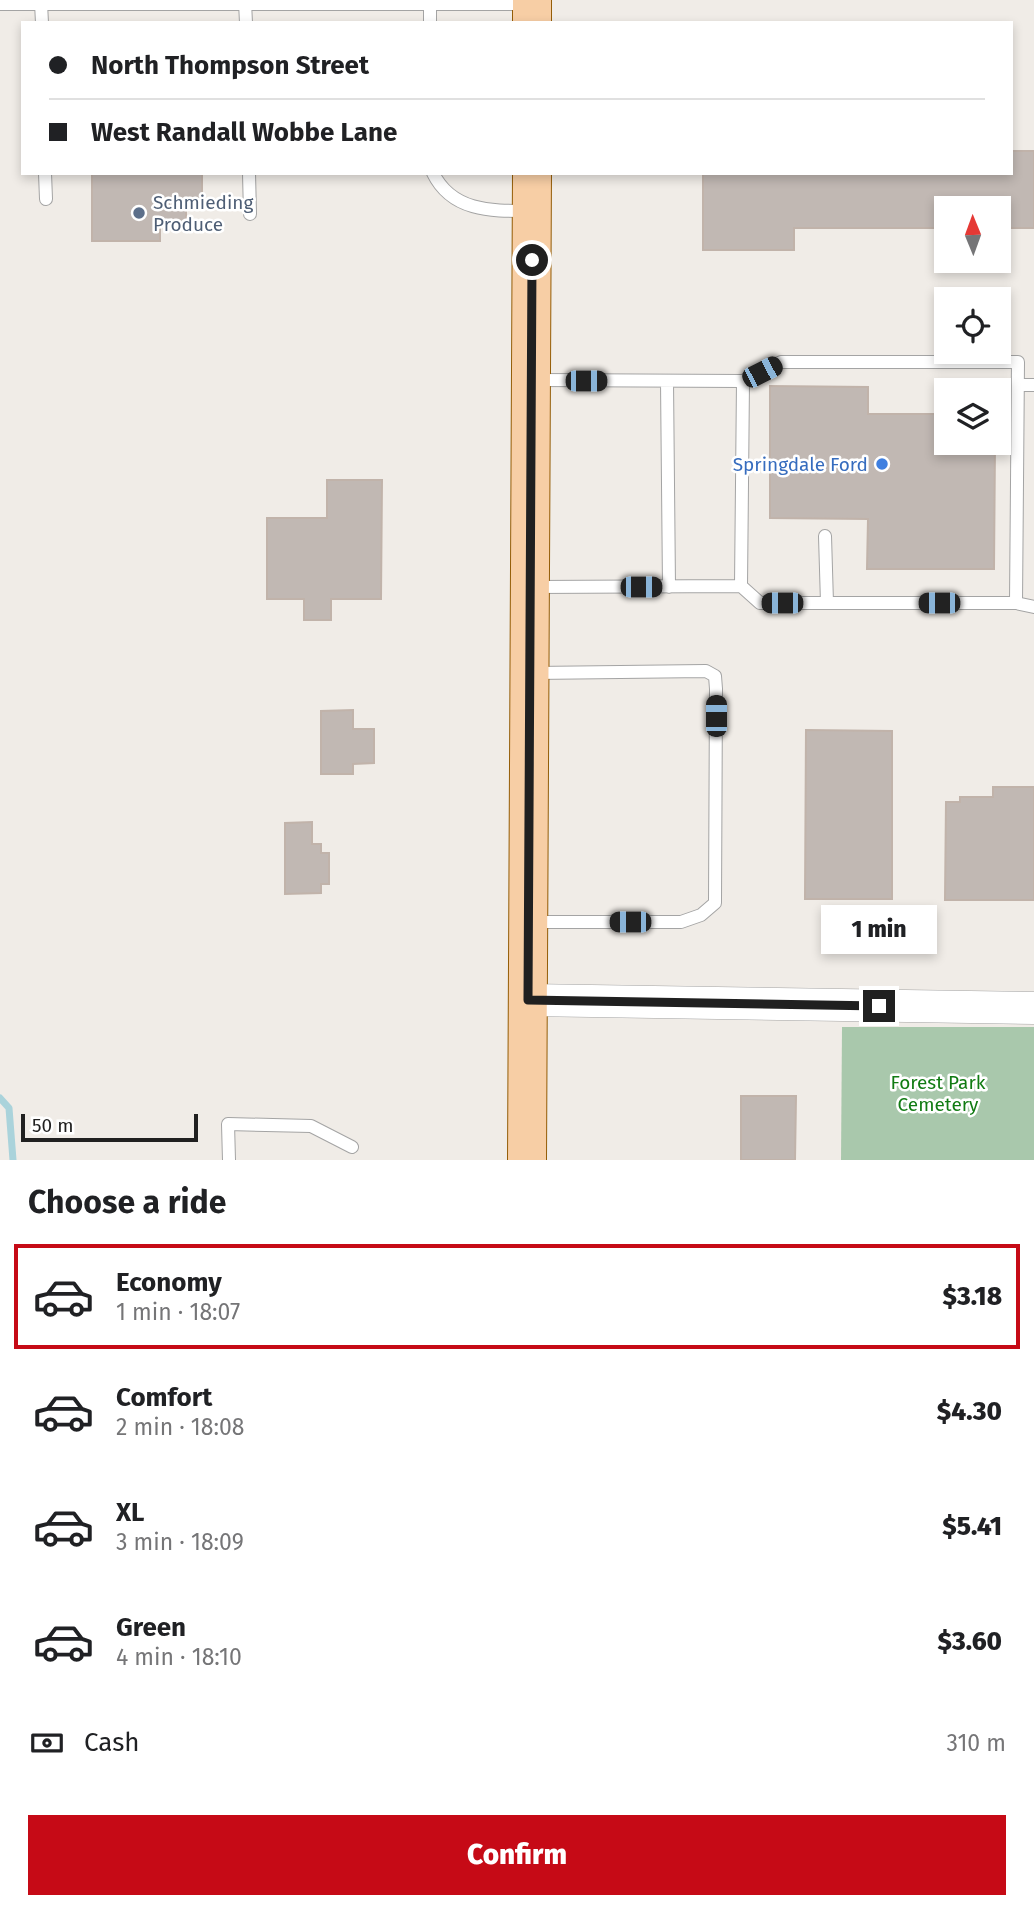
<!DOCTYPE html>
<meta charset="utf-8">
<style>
:root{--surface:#fff;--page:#f2f2f2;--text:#202124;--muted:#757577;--line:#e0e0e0;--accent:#c60a16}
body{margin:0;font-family:"Fira Sans",sans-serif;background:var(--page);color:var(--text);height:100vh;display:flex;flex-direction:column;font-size:26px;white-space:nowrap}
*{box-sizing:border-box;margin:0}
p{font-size:23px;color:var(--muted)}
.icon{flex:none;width:38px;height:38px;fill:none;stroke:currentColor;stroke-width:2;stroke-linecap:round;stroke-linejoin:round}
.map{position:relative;height:1160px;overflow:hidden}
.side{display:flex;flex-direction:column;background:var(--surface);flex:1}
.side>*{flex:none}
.banner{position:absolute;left:21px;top:21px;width:992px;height:154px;border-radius:0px;box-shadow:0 4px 10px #0003;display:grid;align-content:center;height:154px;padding:0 28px;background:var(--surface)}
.needle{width:46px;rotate:359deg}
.tools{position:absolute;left:934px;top:196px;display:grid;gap:14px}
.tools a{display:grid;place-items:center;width:77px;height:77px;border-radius:0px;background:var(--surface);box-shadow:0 4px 10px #0003;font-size:35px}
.scale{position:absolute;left:21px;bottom:18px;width:177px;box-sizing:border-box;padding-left:7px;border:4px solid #202020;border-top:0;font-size:19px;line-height:24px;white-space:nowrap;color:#202020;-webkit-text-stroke:5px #fff;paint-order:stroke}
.end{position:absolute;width:32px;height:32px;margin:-16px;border:9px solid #202020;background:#fff;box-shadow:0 0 0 4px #fff}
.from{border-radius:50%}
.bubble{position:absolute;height:49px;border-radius:0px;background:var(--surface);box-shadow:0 4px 10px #0003;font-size:23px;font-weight:800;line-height:49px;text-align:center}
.car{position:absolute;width:21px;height:42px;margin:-21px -10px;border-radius:9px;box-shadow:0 0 5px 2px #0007;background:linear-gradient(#222 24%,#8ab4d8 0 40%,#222 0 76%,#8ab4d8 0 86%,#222 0)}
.banner b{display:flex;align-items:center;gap:24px;height:66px;font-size:26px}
.banner b+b{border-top:2px solid var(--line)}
.banner i{width:18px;height:18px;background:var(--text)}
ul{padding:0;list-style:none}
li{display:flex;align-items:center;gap:21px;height:105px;margin:0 14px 10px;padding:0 14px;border:4px solid transparent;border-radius:0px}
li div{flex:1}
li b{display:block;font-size:26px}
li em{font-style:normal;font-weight:800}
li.current{border-color:var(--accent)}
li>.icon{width:63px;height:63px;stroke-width:1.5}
h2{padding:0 28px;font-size:32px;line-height:84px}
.pay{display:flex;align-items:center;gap:18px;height:77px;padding:0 28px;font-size:26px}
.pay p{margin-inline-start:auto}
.primary-button{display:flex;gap:14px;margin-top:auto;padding:14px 28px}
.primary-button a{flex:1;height:80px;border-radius:0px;background:var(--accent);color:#fff;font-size:28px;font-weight:800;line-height:80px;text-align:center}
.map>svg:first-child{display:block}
.cemetery{fill:#a9c8ac}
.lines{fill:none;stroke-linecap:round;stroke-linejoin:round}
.stream{stroke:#aad3db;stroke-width:7}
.building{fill:#c1b8b3;stroke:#c1b3aa;stroke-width:2}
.service-casing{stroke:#a4a4a4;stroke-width:14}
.tertiary-casing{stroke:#a4a4a4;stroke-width:33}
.primary-casing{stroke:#945d07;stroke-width:40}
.service{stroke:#fff;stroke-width:12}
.tertiary{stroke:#fff;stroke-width:32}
.primary{stroke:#f7cea5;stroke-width:38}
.route{stroke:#202020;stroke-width:9}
.service-dot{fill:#5c6f8a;stroke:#fff;stroke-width:2.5}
.shop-dot{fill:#3f7fe0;stroke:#fff;stroke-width:2.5}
.labels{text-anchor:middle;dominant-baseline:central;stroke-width:5;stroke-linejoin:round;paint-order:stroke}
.service-label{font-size:19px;fill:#4e5e75;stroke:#fff;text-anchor:start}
.shop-label{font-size:19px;fill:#366cbe;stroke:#fff;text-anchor:end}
.park-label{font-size:19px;fill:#117b13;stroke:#fff}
</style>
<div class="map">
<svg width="1034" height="1160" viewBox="0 0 1034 1160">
<rect width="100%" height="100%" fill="#f0ece7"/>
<path class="cemetery" d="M842 1027H1034V1160H841Z"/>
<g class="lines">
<path class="stream" d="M0 1098 9 1108 13 1160"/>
</g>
<path class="building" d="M1012 151H1034V228H999V208H947V228H794V250H703V173H1012Z
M92 173H202V205H186V222H160V241H92Z
M770 386 868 387V414H947V443H995L994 569H867L868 519 770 518Z
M327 480H382L381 599H331V620H304V599H267V518H327Z
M353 710V729H374V763L353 764V774H321V711Z
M806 730 892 731V899H805Z
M993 787H1034V900H945L946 802H960V797H993Z
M312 822V844H321V853H329V884H321V893L285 894V823Z
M741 1096H796L795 1160H741Z"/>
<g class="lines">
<defs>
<path id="service" d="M245 2 246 23
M41 3 42 23
M0 4H528
M430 23V4
M45 173 46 199
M249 173 250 214
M433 173C452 212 492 211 530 211
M667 381 669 587
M1018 385H1034
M825 536 827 603
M741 586 760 603H1016L1018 362H781L743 381
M534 587 741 586 743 381 536 380
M1016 603 1034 607
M532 922H681L701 915 715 903 716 689 715 676 706 671 534 673
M229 1160 228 1124 311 1126 352 1147"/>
<path id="tertiary" d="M528 1000 1034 1008"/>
<path id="primary" d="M532 0V23
M527 1160 532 173"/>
</defs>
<use href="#service" class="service-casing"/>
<use href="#tertiary" class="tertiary-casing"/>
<use href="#primary" class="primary-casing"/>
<use href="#service" class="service"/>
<use href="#tertiary" class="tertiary"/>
<use href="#primary" class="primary"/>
</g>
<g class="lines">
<path class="route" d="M532 260 528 1000 879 1006"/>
</g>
<circle class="service-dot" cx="139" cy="213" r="7"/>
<circle class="shop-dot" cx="882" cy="464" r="7"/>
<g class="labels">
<g class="service-label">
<text x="153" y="202">Schmieding<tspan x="153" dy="22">Produce</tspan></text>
</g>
<g class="shop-label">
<text x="868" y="464">Springdale Ford</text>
</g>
<g class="park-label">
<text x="938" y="1082">Forest Park<tspan x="938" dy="22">Cemetery</tspan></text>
</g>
</g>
</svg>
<div class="tools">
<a><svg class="needle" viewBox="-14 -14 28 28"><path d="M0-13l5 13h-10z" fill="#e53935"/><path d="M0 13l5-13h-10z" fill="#757577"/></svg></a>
<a><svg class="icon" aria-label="locate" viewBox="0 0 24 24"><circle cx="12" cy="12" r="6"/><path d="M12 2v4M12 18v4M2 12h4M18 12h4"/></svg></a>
<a><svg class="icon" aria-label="layers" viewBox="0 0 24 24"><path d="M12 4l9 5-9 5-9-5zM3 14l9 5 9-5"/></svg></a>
</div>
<div class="scale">50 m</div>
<i class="end from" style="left:532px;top:260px"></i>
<i class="end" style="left:879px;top:1006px"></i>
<div class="bubble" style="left:821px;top:905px;width:116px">1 min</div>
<i class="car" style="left:762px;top:372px;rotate:63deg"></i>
<i class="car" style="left:586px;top:381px;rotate:90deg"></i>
<i class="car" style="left:641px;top:587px;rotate:90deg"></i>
<i class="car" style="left:782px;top:603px;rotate:270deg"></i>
<i class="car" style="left:939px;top:603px;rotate:270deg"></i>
<i class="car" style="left:716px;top:716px;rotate:0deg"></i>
<i class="car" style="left:630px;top:922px;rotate:270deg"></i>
<div class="banner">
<b><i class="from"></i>North Thompson Street</b>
<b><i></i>West Randall Wobbe Lane</b>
</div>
</div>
<section class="side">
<h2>Choose a ride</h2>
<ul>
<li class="current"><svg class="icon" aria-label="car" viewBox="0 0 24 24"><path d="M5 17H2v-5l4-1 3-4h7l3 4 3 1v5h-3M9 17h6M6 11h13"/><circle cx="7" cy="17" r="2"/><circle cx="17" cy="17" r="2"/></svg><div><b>Economy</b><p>1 min · 18:07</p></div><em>$3.18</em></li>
<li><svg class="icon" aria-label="car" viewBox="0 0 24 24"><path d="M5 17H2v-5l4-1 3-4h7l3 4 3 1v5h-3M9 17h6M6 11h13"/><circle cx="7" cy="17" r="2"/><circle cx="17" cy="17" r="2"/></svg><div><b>Comfort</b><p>2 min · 18:08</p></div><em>$4.30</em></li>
<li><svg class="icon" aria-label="car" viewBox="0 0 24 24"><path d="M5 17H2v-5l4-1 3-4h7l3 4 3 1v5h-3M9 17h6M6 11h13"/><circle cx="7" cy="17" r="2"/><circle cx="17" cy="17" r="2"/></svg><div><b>XL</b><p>3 min · 18:09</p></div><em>$5.41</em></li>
<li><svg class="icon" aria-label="car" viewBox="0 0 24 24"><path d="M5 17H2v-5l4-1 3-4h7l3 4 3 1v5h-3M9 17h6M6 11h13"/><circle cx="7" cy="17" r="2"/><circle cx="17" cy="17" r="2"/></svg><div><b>Green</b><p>4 min · 18:10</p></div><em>$3.60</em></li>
</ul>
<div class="pay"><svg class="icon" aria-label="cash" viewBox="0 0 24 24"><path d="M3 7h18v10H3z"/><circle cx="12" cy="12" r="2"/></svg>Cash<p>310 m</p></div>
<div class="primary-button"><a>Confirm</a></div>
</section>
